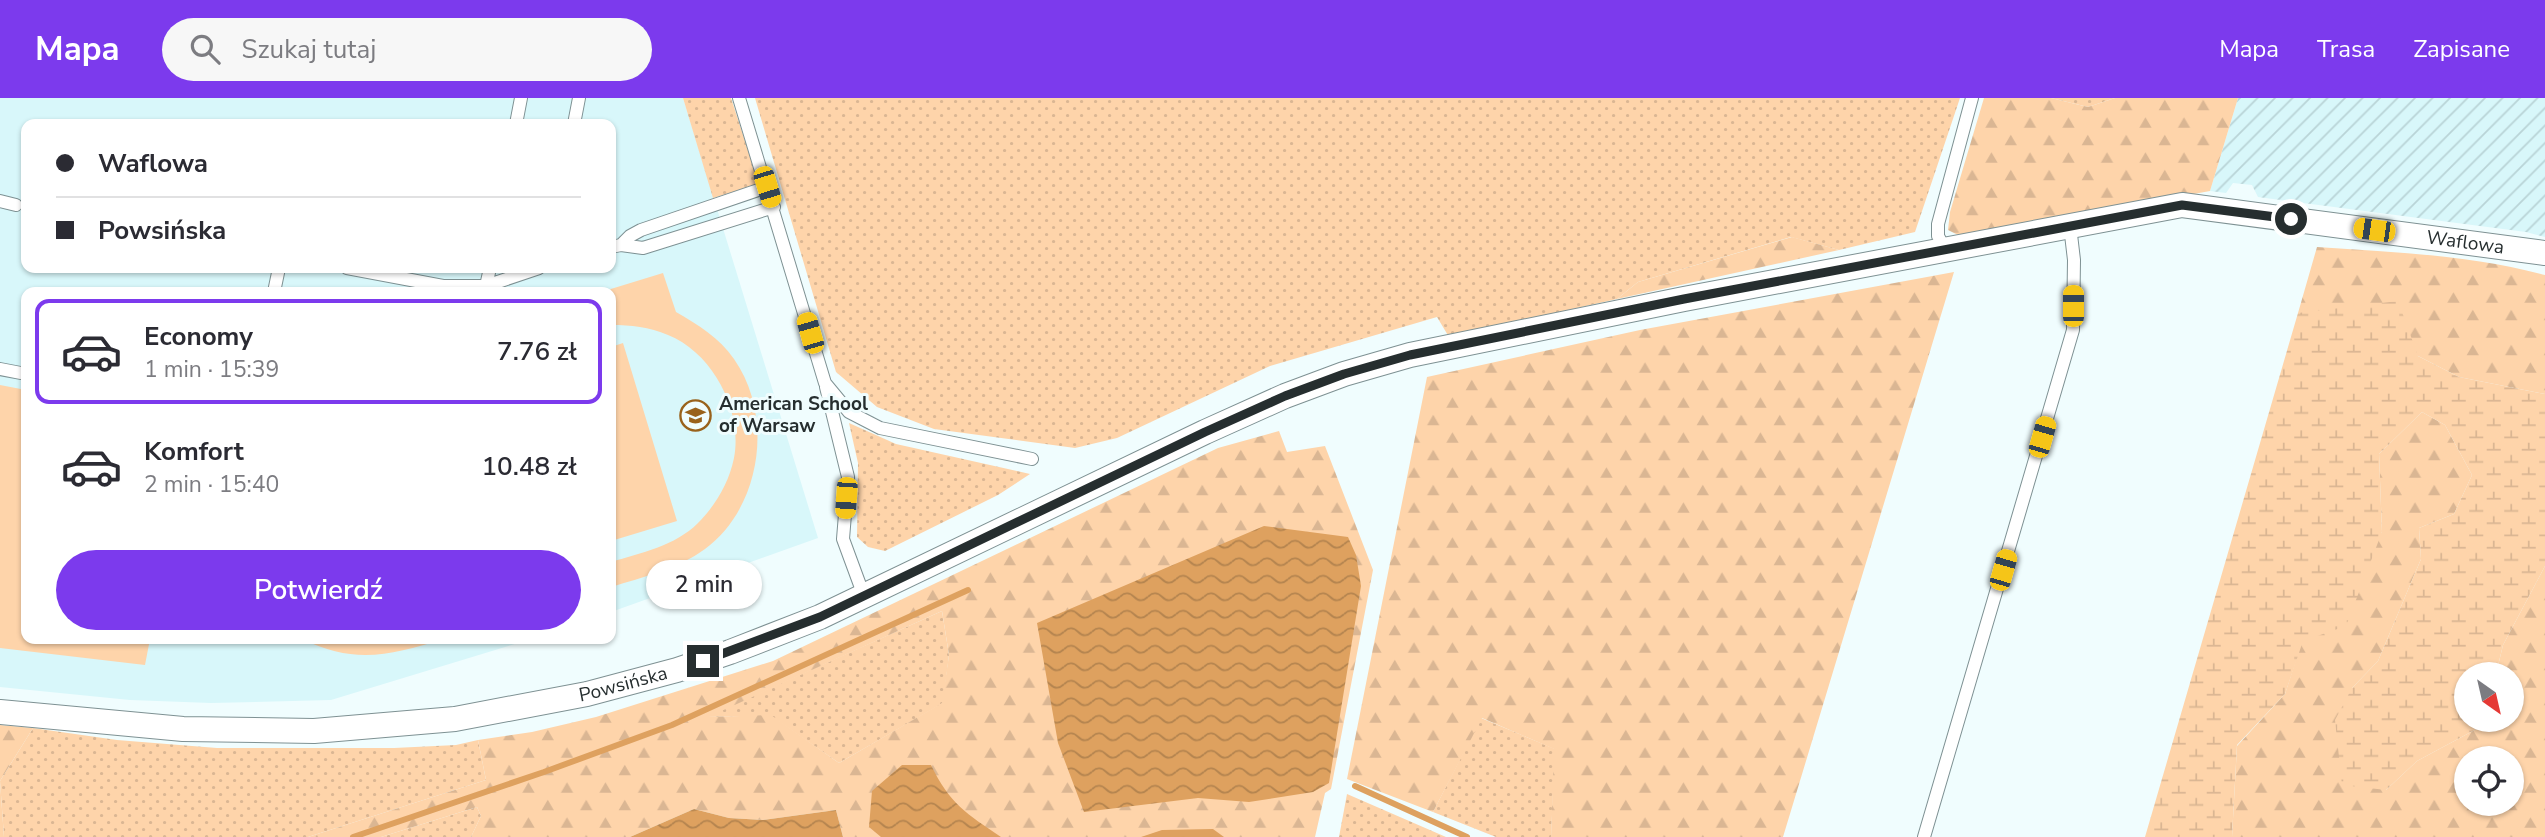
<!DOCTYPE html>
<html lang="pl">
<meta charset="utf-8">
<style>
:root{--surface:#fff;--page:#f7f7f7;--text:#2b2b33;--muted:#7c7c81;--line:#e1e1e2;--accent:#7c3aed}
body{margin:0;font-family:"Nunito Sans",sans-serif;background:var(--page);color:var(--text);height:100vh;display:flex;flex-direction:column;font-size:26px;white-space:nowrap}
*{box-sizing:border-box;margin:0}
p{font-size:23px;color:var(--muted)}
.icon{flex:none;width:38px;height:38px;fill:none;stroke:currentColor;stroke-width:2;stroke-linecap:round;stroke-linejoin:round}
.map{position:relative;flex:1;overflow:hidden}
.panel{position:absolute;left:21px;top:189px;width:595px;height:357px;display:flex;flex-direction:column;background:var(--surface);border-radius:14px;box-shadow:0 2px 5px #0004}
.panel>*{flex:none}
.banner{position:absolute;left:21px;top:21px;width:595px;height:154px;border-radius:14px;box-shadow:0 2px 5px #0004;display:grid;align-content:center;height:154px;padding:0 35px;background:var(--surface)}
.needle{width:46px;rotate:146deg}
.fabs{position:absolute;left:2454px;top:564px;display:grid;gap:14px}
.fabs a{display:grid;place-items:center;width:70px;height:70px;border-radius:50%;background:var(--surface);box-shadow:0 2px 5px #0004;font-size:35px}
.end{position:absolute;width:32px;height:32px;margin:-16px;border:9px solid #262e2f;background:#fff;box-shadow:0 0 0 4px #fff}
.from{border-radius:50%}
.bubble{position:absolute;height:49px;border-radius:24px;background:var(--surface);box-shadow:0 2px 5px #0004;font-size:23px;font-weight:600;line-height:49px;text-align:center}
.car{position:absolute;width:21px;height:42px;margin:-21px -10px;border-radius:9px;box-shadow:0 0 5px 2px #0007;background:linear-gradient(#f5c518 24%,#345 0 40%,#f5c518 0 76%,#345 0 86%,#f5c518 0)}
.banner b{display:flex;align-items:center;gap:24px;height:66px;font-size:26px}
.banner b+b{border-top:2px solid var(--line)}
.banner i{width:18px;height:18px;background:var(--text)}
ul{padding:12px 0 0;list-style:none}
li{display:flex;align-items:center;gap:21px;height:105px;margin:0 14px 10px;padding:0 21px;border:4px solid transparent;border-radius:14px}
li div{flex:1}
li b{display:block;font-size:26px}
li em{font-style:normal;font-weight:600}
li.current{border-color:var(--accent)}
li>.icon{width:63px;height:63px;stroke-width:1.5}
.action{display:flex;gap:14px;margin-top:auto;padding:14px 35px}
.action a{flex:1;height:80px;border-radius:42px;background:var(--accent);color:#fff;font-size:28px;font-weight:600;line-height:80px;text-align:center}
header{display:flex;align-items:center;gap:42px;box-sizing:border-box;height:98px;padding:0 35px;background:var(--accent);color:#fff}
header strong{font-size:33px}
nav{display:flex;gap:38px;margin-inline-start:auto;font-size:24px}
.search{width:490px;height:63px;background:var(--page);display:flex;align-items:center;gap:18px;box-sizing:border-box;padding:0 24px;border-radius:38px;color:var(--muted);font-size:26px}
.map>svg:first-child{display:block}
.built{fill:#d8f7fa;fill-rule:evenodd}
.industrial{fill:url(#industrial-furrows)}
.grass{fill:url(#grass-dots)}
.forest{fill:url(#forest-firs);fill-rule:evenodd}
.wetland{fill:url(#wetland-marsh)}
.park{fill:#fed4aa}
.water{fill:url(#water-waves)}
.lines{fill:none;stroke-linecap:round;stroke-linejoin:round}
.stream{stroke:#dea15f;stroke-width:6}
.lane-casing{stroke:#7e9193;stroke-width:14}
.street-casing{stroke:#7e9193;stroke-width:26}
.lane{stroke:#fff;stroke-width:12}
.street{stroke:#fff;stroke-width:24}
.route{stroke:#262e2f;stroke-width:9}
.labels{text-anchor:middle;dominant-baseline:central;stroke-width:6;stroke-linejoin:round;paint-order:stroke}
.street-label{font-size:19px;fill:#262e2f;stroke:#f0fdfe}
.poi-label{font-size:19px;font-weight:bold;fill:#262e2f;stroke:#f0fdfe;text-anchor:start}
</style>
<header>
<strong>Mapa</strong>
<div class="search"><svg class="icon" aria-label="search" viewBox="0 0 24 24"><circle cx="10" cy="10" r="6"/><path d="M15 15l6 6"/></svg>Szukaj tutaj</div>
<nav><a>Mapa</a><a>Trasa</a><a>Zapisane</a></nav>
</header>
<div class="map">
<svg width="2545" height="739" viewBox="0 0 2545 739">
<defs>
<pattern id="industrial-furrows" width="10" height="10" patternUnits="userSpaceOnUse" patternTransform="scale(1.75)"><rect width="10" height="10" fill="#d8f7fa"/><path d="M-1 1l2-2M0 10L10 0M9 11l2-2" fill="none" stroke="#b9d4d7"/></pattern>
<pattern id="grass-dots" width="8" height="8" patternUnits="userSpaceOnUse" patternTransform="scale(1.75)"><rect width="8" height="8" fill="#fed4aa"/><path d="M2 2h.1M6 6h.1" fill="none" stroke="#dab693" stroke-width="1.8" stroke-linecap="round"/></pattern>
<pattern id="forest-firs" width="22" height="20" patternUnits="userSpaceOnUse" patternTransform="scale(1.75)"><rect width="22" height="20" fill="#fed4aa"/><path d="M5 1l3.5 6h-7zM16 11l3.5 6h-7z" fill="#dab693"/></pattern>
<pattern id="wetland-marsh" width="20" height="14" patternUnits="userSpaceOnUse" patternTransform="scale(1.75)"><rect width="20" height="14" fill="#fed4aa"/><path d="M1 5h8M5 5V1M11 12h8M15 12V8" fill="none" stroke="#dab693"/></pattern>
<pattern id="water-waves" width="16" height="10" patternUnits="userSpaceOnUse" patternTransform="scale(1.75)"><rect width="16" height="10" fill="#dea15f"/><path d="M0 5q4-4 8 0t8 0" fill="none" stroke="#b4844f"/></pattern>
</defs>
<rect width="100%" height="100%" fill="#f0fdfe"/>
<path class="built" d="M0 0H683L818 440 611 514V194H26V541H531L331 602 211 605 130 602 0 589ZM26 26H611V170H26Z"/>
<path class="industrial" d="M2238 0H2545V139L2526 134 2258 99 2252 87 2233 85 2226 95 2210 93Z"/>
<path class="grass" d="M683 0H731L759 86 713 100Z
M755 0H1960L1915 134 1839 152 1791 139 1638 184 1617 201 1449 239 1437 219 1270 268 1117 340 1075 350 934 331 877 309 836 274Z
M2051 0H2115L2088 9Z
M849 325 896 346 1030 376 998 397 885 453 868 449 857 439 858 365Z
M942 513 949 557 943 605 839 665 771 618 706 619Z
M1481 620 1555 651 1551 739H1496L1433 714Z
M33 630 117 642 217 650H394L456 647 478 642 486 682 308 739H4L0 683Z
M1347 696 1446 739H1339Z
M477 709 481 718 471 739H381Z"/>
<path class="forest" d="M1984 0H2051L2088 9 2115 0H2238L2210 93 1962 139 1948 132 1950 114Z
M1792 139 1839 152 1617 201 1638 184Z
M2317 149C2394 154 2470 157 2545 177V296L2459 279 2418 258 2298 215Z
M1954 174 1783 739H1551L1554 651 1482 620 1433 714 1347 681 1427 279 1640 232Z
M2422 314 2445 327 2472 377 2454 416 2419 430 2421 461 2378 563 2352 590 2386 692 2417 663 2484 627 2486 621H2511V576H2496L2503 547 2545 468V739H2232L2237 648 2285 596 2302 543 2382 434 2379 356ZM2466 660H2511V705H2466Z
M1279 333 1287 354 1325 348 1373 472 1331 691 1325 695 1315 739H843L836 712 763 722 729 720 694 711 630 739H471L481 718 477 709 381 739H308L486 682 478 642 532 634 596 619 773 563 1218 350ZM942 513 949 557 942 605 839 665 771 617 708 619Z
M0 627 33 630 0 683 4 739H0Z"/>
<path class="wetland" d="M2398 203 2418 258 2459 279 2545 296V468L2503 547 2496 576H2466V621H2486L2484 627 2417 663 2386 692 2342 687 2335 622 2352 590 2378 563 2421 461 2419 430 2454 416 2472 377 2445 327 2422 314 2379 356 2382 434 2346 528 2303 543 2285 596 2237 647 2232 739H2145L2298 215Z"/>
<path class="park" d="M663 175 676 214C698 227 719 239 734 261 774 318 762 409 705 451 678 471 643 479 611 489V464C641 455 675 448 698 425 715 408 729 385 734 360 743 313 713 255 668 237 649 229 631 227 611 227V194H601Z
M623 245 677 423 611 443V249Z
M0 287 26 292V541H150L145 567 0 550Z
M302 541H444C391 557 355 567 302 541Z"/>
<path class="water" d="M1264 428 1348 439 1356 457 1361 488 1329 685 1313 694 1249 704 1198 700 1084 714 1058 645 1037 525Z
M902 667H931C949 705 967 716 1001 739H881L869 729 872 693Z
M694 711 729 720 763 722 836 712 843 739H630Z
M1213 731 1224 739H1141L1162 732Z"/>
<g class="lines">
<path class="stream" d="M1355 688 1467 739
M353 739 544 674 672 627 968 492"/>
<defs>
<path id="lane" d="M739 0 825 285 849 314 880 330 1032 361
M516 26 521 0
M574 26 579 0
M0 103 16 107
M621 147 630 138 641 132 767 89
M611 149 621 147 643 150 774 109
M1945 151 1938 138V126L1972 0
M347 170 443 188H486L539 170
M486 188 490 170
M274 194 279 170
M0 271 26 276
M826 289 848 379 843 441 864 498
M1924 739 2073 232 2074 162 2070 128"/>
<g id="street">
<path id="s1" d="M0 614 183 631 314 633 455 621 587 596 677 572 730 554 820 519 1205 334 1285 298 1344 276 1410 257 1684 201 2182 107 2545 155"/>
</g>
</defs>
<use href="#lane" class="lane-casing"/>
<use href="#street" class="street-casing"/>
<use href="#lane" class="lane"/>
<use href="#street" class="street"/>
</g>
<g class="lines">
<path class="route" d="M703 563 820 519 1205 334 1285 298 1344 276 1410 257 1684 201 2182 107 2291 121"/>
</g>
<defs>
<symbol id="school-ring" viewBox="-11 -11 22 22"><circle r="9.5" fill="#f0fdfe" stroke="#99621c" stroke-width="1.5"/><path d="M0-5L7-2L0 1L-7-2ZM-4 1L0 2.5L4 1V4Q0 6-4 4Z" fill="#99621c"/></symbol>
</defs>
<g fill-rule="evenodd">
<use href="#school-ring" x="678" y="300" width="35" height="35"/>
</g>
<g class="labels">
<g class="street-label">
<text stroke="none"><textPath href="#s1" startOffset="2555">Waflowa</textPath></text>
<text stroke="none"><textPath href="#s1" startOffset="628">Powsińska</textPath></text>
</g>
<g class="poi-label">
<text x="719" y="306">American School<tspan x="719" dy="22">of Warsaw</tspan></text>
</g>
</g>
</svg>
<div class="fabs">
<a><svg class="needle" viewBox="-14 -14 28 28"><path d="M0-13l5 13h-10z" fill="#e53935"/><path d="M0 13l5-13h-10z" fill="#7c7c81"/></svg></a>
<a><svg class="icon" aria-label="locate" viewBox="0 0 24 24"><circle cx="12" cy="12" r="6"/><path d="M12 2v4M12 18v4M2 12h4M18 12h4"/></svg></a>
</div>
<i class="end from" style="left:2291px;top:121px"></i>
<i class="end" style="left:703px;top:563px"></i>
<div class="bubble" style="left:646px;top:462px;width:116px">2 min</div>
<i class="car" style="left:767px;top:89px;rotate:163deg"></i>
<i class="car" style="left:2374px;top:132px;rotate:278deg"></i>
<i class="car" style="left:2073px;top:208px;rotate:0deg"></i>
<i class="car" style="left:810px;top:235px;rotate:344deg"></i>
<i class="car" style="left:2042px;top:339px;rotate:16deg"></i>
<i class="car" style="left:846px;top:400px;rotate:184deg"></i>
<i class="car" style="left:2003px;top:472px;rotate:16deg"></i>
<div class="banner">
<b><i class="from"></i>Waflowa</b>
<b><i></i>Powsińska</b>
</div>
<section class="panel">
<ul>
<li class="current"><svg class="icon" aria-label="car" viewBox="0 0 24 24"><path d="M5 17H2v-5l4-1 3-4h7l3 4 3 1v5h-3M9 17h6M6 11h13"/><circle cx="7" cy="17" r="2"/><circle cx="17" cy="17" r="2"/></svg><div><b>Economy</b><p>1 min · 15:39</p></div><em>7.76 zł</em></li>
<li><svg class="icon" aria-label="car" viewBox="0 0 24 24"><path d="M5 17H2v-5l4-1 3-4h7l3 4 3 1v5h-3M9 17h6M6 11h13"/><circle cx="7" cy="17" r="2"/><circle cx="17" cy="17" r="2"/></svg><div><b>Komfort</b><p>2 min · 15:40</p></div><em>10.48 zł</em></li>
</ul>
<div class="action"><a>Potwierdź</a></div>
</section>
</div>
